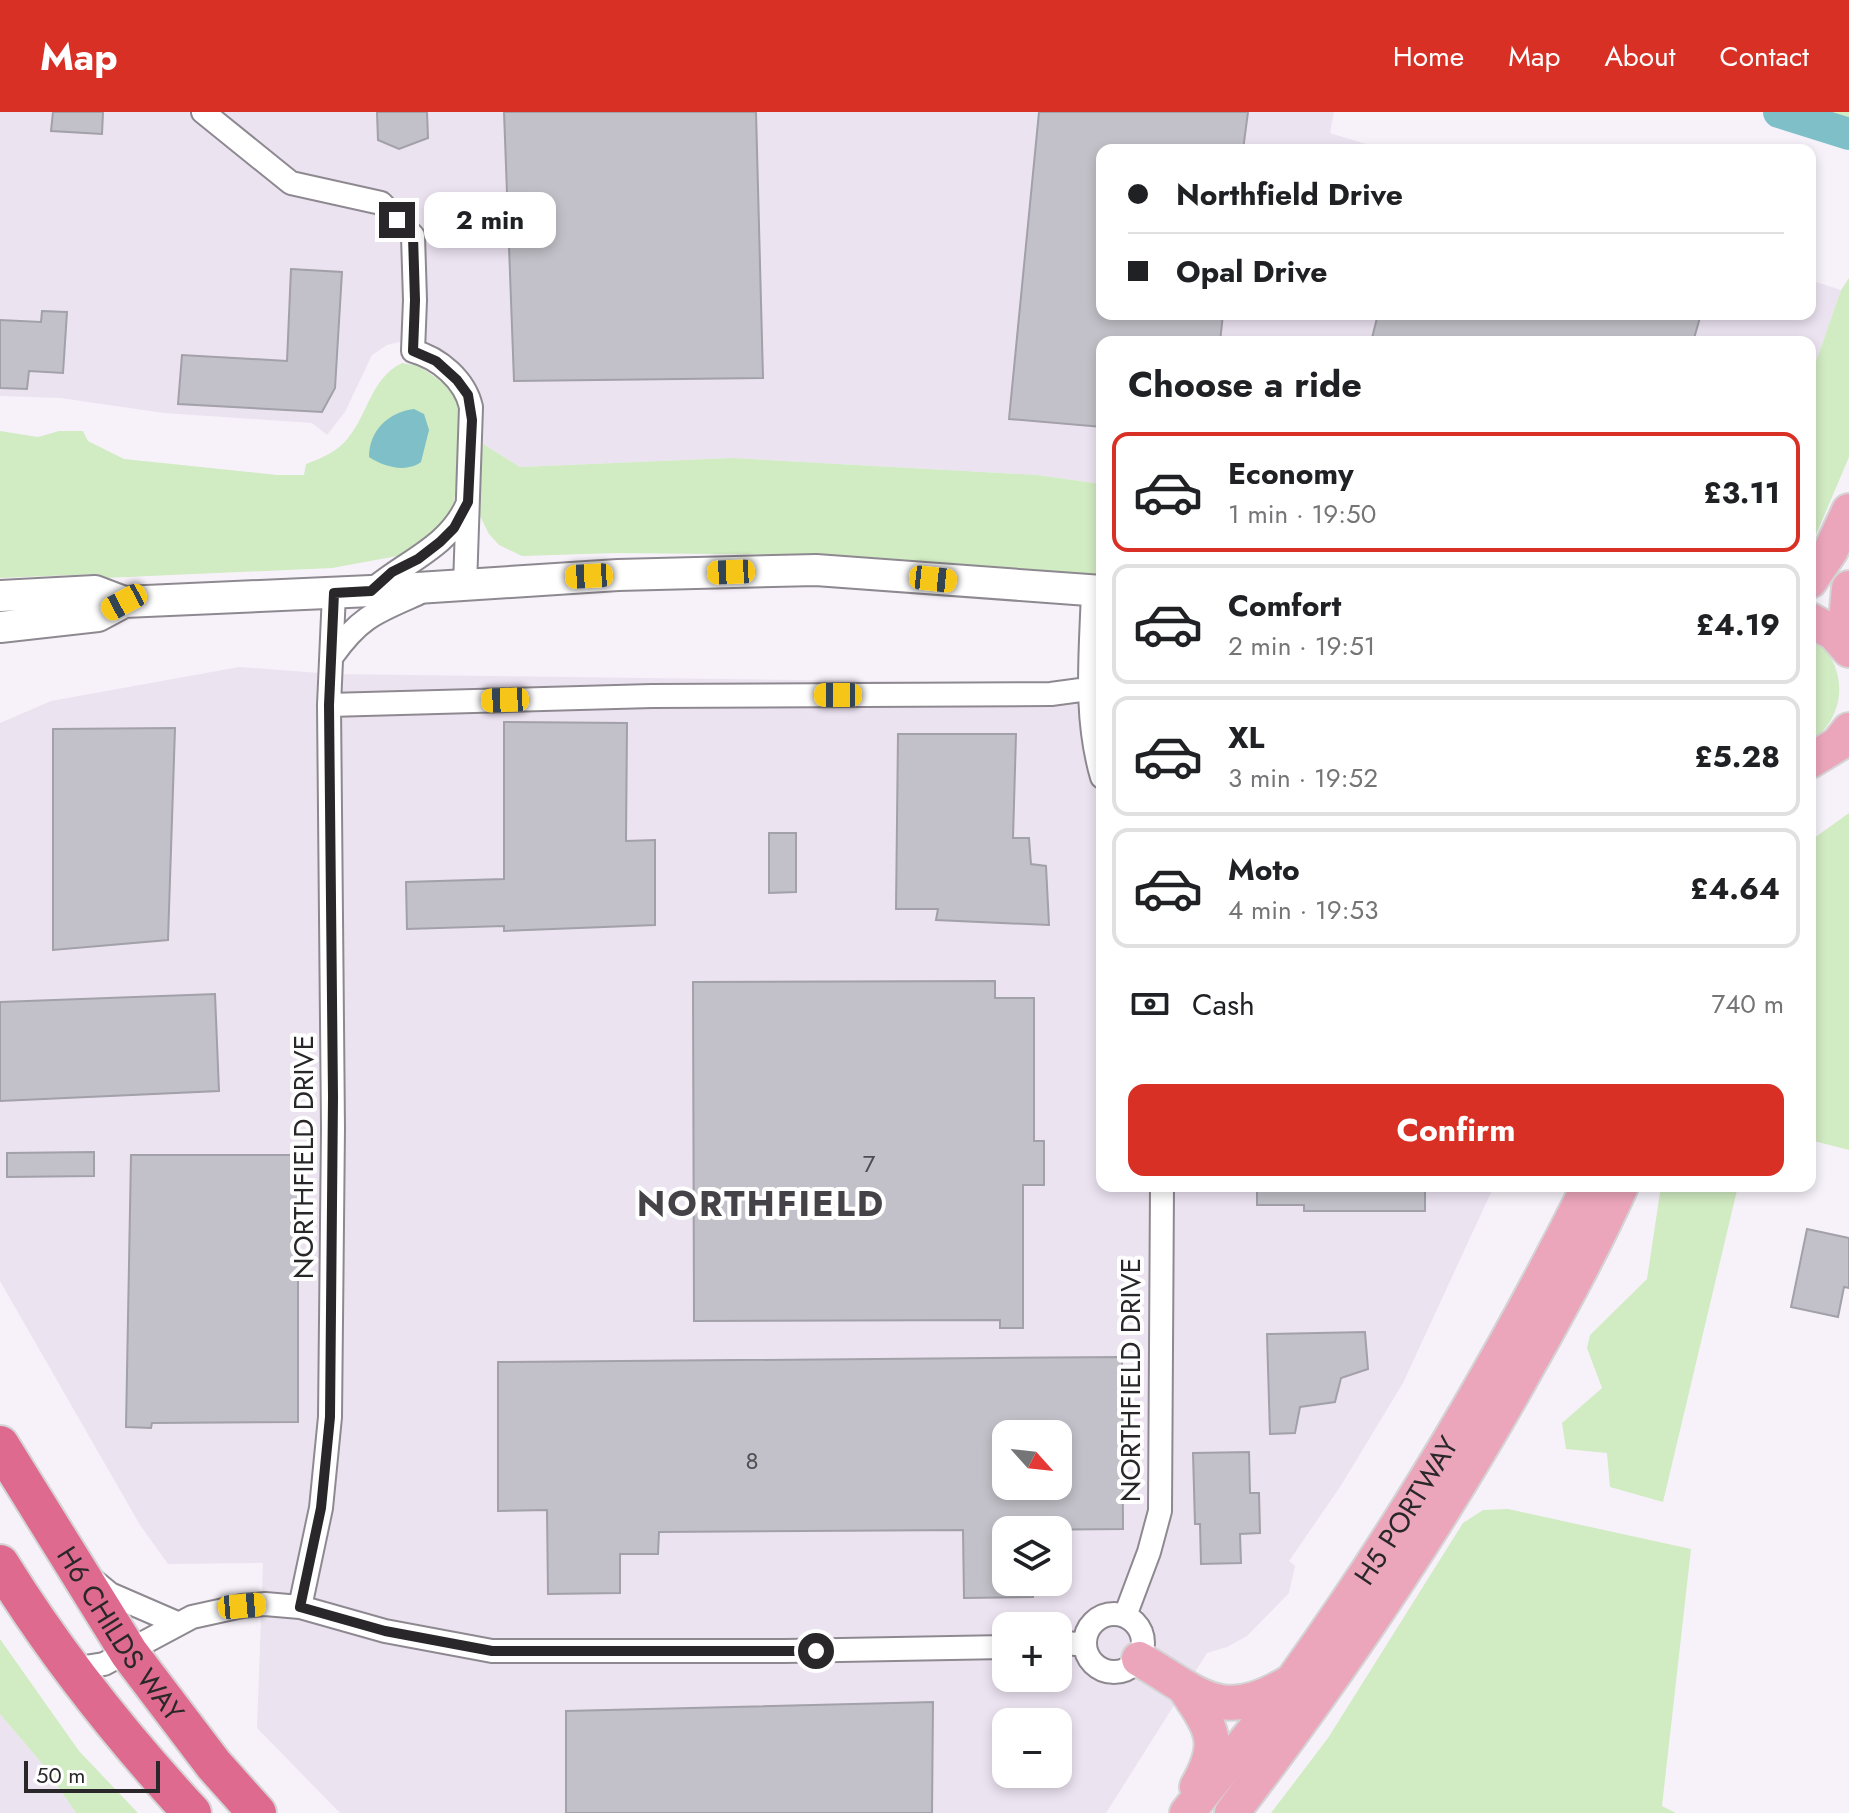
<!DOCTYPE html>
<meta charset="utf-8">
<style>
:root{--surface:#fff;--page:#f2f2f2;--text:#202124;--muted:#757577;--line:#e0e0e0;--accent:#d93025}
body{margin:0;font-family:Jost,sans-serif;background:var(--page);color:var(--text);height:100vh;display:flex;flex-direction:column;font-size:30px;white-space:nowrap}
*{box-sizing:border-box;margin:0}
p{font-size:26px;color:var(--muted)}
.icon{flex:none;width:44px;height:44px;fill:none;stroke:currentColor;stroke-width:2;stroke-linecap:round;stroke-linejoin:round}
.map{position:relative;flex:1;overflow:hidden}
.panel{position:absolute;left:1096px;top:224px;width:720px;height:856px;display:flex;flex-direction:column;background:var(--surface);border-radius:16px;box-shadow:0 4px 12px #0003}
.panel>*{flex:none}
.top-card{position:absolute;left:1096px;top:32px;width:720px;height:176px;border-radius:16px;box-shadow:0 4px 12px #0003;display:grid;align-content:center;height:176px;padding:0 32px;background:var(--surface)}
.needle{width:52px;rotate:117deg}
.tools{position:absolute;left:992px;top:1308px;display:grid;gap:16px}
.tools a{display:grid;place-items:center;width:80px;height:80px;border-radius:16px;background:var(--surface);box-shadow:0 4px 12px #0003;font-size:40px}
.scale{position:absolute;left:24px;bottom:20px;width:136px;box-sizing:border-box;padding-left:8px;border:4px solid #29272a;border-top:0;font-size:22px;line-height:28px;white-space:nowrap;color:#29272a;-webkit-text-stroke:6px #fff;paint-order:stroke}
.end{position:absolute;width:36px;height:36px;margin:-18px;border:10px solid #29272a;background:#fff;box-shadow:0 0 0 4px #fff}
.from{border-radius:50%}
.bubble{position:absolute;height:56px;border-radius:16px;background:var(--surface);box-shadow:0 4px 12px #0003;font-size:26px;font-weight:700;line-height:56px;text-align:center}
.car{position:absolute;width:24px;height:48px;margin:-24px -12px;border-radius:10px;box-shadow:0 0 6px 2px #0007;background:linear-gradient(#f5c518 24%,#345 0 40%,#f5c518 0 76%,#345 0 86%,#f5c518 0)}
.top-card b{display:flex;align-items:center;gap:28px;height:76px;font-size:30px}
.top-card b+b{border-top:2px solid var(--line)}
.top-card i{width:20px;height:20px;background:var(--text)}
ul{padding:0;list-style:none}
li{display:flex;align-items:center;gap:24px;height:120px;margin:0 16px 12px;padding:0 16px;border:4px solid var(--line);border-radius:16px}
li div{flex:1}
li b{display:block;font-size:30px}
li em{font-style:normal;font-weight:700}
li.on{border-color:var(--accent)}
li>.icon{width:72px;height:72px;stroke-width:1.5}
h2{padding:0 32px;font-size:36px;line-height:96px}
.pay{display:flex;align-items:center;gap:20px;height:88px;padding:0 32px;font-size:30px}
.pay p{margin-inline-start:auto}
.action{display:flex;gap:16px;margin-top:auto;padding:16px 32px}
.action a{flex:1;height:92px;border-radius:16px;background:var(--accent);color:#fff;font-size:32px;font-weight:700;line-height:92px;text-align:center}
header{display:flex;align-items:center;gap:48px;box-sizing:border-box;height:112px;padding:0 40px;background:var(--accent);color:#fff}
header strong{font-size:38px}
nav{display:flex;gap:44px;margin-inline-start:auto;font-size:28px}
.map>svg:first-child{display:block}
.built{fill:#ece3f1;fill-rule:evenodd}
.green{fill:#d1ebc2}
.water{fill:#7ebfc8}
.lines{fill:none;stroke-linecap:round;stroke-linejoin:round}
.river{stroke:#7ebfc8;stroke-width:32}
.building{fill:#c2c0c8;stroke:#a2a0a8;stroke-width:2;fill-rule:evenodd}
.street-casing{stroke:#8e8990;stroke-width:26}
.secondary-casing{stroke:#8e8990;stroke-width:34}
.primary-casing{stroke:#d4d4d4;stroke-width:38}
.highway-casing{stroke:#d4d4d4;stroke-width:42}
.street{stroke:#fff;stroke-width:22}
.secondary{stroke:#fff;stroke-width:30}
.primary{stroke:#eca6bc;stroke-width:34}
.highway{stroke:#df6a8f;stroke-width:38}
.route{stroke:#29272a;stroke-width:10}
.labels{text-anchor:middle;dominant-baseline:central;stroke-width:8;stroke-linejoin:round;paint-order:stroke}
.number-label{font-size:24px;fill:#4f4d52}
.street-label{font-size:28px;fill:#29272a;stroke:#fff}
.district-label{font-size:36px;font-weight:bold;letter-spacing:2px;fill:#454248;stroke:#fff}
</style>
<header>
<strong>Map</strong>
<nav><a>Home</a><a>Map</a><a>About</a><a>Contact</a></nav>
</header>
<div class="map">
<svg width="1849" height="1701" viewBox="0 0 1849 1701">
<rect width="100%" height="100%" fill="#f7f2fa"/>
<path class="built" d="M0 0H1334L1330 21 1385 38H1102V202H1810V168L1841 178 1810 267V230H1102V372L1037 363 732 346 520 355 480 330V282L474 268 466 257 424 230 413 227 387 233 372 243 345 300 327 323 312 311 164 301 60 286 0 284Z
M239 555 333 562 1102 572V1074H1494L1403 1271 1340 1375 1289 1449 1295 1454 1289 1481 1247 1524 1227 1535 1207 1541 1106 1701H340L257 1616 263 1451 168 1452 140 1413 0 1169V611L51 589ZM1006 1322H1058V1374H1006ZM1006 1418H1058V1470H1006ZM1006 1514H1058V1566H1006ZM1006 1610H1058V1662H1006Z
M0 1602 44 1654 76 1701H0Z"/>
<path class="green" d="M1779 0H1849V22L1847 21Z
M1849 166V345L1810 437V267L1841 178Z
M402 251 419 254 445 272 458 288 463 305 454 391 443 411 432 425 403 443 332 456 104 466 96 462 0 466V319L38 325 59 319H83L88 329 124 347 277 363H304L306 352C322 346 337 340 348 326 368 302 371 266 402 251Z
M480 330 520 355 732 346 1037 363 1102 372V468L811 443 616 441 522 444 499 433 489 422 480 404Z
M1810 524C1849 550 1849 604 1810 630Z
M1849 701V1038L1810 1028V729Z
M1661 1074H1738L1663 1390 1610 1375 1607 1341 1566 1337 1562 1311 1602 1276 1587 1236 1590 1223 1647 1167Z
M1508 1397 1691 1437 1662 1694 1676 1701H1271L1328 1626 1463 1411 1483 1398Z
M0 1527 79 1639 138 1701H76L44 1654 0 1602Z"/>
<path class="water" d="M414 297 424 302 429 318 421 350C406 361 384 355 369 345 369 318 389 300 414 297Z"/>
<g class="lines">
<path class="river" d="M1779 0 1849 22"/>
</g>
<path class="building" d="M53 0H103L102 22 51 19Z
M377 0H427L428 26 399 37 378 28Z
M504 0H756L763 266 514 269Z
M1039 0H1248L1243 38H1102V202H1223L1220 230H1102V315L1009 307Z
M291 157 342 160 335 276 322 300 178 292 182 243 287 249Z
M42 199 67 200 63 261 29 259 27 277 0 276V208L41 210Z
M1378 202H1701L1693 230H1371Z
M504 610 627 611 626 729 655 728V813L504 819V814L407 817 406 770 504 767Z
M175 616 168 828 53 838V617Z
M898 622H1016L1013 726H1029L1031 752 1046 754 1049 813 936 808 938 797H896Z
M769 721H796V780L769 781Z
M995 869V886H1034V1029H1044V1073H1023V1216H1000V1208L694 1209 693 870Z
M215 882 219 979 0 989V890Z
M94 1040V1064L7 1065V1041Z
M131 1043H298V1310L152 1311 151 1316 126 1315Z
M1257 1074H1425V1099H1304V1093H1257Z
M1807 1117 1849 1126V1176L1844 1175 1838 1205 1791 1195Z
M1365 1220 1368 1257 1341 1266 1335 1290 1300 1295 1295 1321 1270 1322 1267 1222Z
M1122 1245 1123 1417 1006 1418V1470H1033V1485L964 1486 963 1418 659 1420 658 1442H620V1481L548 1482 547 1398 498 1399V1250ZM1006 1322H1058V1374H1006Z
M1249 1340 1250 1381H1259L1260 1421 1240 1422 1241 1451 1201 1452 1200 1412H1195L1193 1341Z
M933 1590 932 1701H566V1599Z"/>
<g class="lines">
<defs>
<path id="street" d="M203 0 291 71 381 91 413 124 415 188 413 239C439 246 465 268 471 295L465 474
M371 479C404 450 448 436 467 393
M1093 479C1091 542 1084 604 1102 665
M333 543C360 505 376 500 417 482
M329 593 652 584 1051 582 1088 577
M93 1468 110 1482 177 1511
M300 1495 321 1396 330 1305 333 1016 329 593 334 481
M1085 1531a29 29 0 1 1 58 0a29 29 0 1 1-58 0Z
M1125 1504 1149 1440 1160 1399 1162 1074
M1058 1530 1085 1533
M72 1557 104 1552 192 1505 242 1494 265 1492 300 1495 385 1519 492 1539H785L1006 1535"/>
<path id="secondary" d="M0 484 95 479 124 490 371 479 618 463 816 458 1102 479
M0 515 98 504 124 490"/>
<g id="primary">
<path d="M1810 469 1831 438 1849 399"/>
<path d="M1849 476 1845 520 1849 536"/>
<path d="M1810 508 1834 521 1849 538"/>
<path d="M1810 649 1838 632 1849 618"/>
<path d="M1139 1547C1196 1579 1219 1613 1287 1572"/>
<path d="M1186 1578C1213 1618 1222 1631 1197 1675"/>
<path id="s1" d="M1187 1701C1222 1657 1260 1614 1293 1568 1405 1412 1503 1245 1589 1074"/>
<path d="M1232 1701C1340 1560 1440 1412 1526 1257 1560 1197 1593 1137 1621 1074"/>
</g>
<g id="highway">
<path id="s2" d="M0 1333 129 1541 214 1653 257 1701"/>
<path d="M0 1452C55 1541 121 1624 192 1701"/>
</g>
</defs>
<use href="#street" class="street-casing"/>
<use href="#secondary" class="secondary-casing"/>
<use href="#primary" class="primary-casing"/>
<use href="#highway" class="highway-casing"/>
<use href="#street" class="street"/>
<use href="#secondary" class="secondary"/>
<use href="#primary" class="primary"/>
<use href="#highway" class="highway"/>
</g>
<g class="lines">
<path class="route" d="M397 108 413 124 415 188 413 239 436 249 457 268 468 283 472 308 468 390 454 416 440 430 418 447 392 460 371 479 334 481 329 593 333 985 330 1305 321 1396 300 1495 385 1519 492 1539H816"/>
</g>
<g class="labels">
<g class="number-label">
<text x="869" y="1051">7</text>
<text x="752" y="1348">8</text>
</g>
<g class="street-label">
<text transform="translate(303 1045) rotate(-90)">NORTHFIELD DRIVE</text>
<text transform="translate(1130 1268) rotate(-90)">NORTHFIELD DRIVE</text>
<text stroke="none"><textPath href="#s1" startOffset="374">H5 PORTWAY</textPath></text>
<text stroke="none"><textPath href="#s2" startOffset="224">H6 CHILDS WAY</textPath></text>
</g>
<g class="district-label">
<text x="761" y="1091">NORTHFIELD</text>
</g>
</g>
</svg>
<div class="tools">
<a><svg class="needle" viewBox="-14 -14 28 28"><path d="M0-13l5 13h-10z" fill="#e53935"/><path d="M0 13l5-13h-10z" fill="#757577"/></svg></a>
<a><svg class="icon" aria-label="layers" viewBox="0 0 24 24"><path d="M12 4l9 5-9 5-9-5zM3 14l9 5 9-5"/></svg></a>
<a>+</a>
<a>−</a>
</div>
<div class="scale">50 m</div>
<i class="end from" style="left:816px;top:1539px"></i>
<i class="end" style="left:397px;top:108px"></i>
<div class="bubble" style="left:424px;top:80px;width:132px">2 min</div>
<i class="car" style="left:731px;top:460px;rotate:268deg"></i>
<i class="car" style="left:589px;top:464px;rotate:267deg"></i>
<i class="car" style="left:933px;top:467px;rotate:96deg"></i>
<i class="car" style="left:124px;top:490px;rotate:242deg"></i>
<i class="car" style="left:838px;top:583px;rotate:270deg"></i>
<i class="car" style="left:505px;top:588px;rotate:268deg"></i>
<i class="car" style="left:242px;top:1494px;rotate:85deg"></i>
<div class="top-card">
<b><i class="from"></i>Northfield Drive</b>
<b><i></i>Opal Drive</b>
</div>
<section class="panel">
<h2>Choose a ride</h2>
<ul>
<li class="on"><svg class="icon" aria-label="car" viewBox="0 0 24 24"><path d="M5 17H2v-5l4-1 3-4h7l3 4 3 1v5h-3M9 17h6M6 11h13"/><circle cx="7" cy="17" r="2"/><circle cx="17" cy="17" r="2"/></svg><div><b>Economy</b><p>1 min · 19:50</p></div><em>£3.11</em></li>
<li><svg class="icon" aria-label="car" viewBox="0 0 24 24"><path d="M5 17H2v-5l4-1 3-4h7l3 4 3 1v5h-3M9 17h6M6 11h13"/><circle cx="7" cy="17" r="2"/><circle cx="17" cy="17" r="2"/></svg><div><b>Comfort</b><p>2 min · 19:51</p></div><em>£4.19</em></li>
<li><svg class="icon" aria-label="car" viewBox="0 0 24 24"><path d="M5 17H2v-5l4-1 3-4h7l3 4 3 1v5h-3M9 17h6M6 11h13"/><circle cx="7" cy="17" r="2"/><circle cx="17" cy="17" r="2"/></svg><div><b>XL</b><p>3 min · 19:52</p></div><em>£5.28</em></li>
<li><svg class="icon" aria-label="car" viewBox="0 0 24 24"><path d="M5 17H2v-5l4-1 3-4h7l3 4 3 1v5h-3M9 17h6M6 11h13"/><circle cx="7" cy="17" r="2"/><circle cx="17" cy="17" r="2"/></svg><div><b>Moto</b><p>4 min · 19:53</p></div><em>£4.64</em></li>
</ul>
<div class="pay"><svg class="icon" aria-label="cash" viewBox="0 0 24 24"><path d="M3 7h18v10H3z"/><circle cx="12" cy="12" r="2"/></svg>Cash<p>740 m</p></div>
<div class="action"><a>Confirm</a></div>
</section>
</div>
